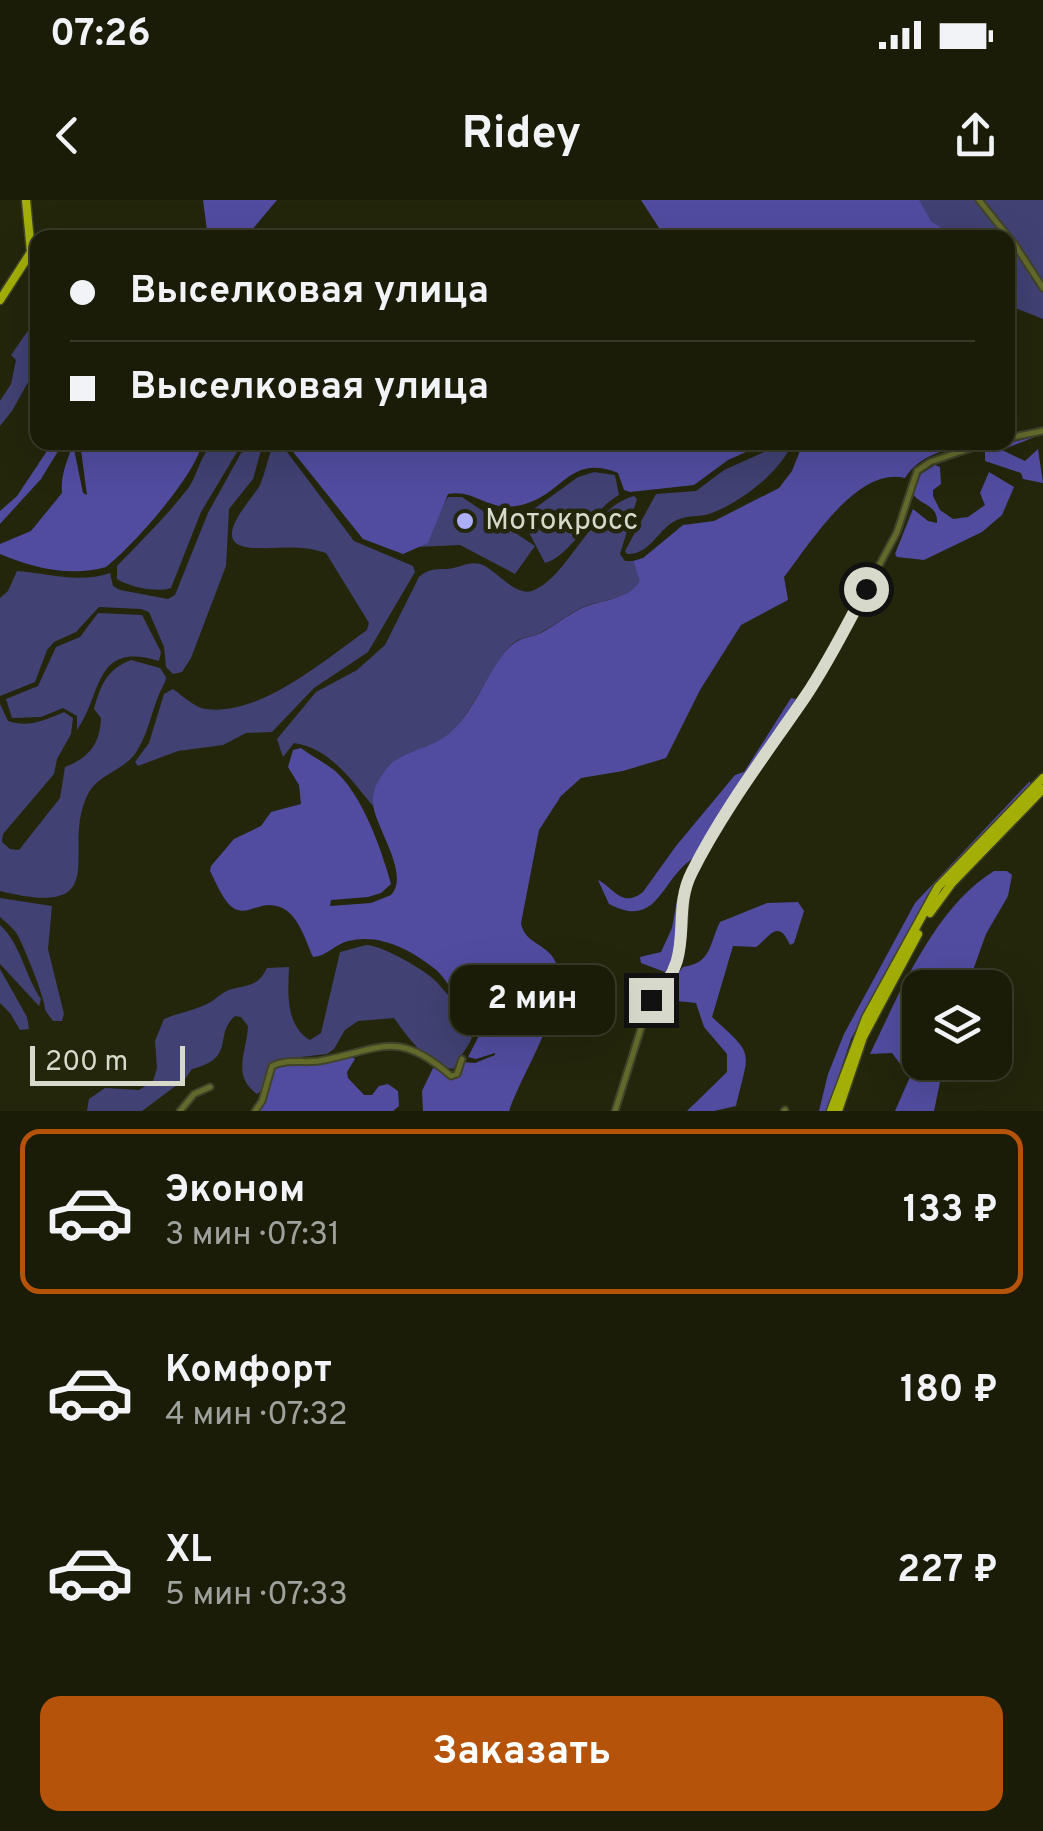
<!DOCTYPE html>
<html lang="ru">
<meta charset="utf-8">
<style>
:root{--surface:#1a1c08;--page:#232512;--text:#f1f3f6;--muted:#9fa19c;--line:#383a29;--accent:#b45309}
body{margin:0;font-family:Overpass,sans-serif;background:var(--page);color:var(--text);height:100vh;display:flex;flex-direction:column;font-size:38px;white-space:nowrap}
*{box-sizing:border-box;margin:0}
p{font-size:32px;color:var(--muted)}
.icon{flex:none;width:55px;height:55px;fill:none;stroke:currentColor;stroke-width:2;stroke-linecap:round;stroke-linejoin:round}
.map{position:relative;height:911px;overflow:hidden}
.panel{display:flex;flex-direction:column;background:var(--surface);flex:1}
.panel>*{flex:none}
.banner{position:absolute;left:30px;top:30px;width:985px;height:220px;border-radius:20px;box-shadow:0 10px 40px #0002,0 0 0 2px var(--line);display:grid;align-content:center;height:220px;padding:0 40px;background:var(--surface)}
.controls{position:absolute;left:902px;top:770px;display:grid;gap:20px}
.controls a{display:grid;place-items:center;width:110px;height:110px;border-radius:20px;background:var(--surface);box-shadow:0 10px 40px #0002,0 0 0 2px var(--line);font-size:50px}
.scale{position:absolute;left:30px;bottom:25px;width:155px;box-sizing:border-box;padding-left:10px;border:5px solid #d7daca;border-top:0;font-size:28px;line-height:35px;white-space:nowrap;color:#d7daca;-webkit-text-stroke:8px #23260b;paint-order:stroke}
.end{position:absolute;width:45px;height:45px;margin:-22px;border:12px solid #d7daca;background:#111;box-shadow:0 0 0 5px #111}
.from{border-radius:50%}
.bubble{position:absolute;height:70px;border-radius:20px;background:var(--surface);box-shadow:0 10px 40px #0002,0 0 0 2px var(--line);font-size:32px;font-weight:700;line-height:70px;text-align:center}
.banner b{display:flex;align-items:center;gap:35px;height:95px;font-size:38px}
.banner b+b{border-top:2px solid var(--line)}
.banner i{width:25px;height:25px;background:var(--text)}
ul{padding:18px 0 0;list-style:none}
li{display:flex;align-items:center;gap:30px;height:165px;margin:0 20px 15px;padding:0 20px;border:5px solid transparent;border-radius:20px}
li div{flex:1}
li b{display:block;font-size:38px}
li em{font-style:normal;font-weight:700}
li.on{border-color:var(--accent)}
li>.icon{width:90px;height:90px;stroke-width:1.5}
.primary-button{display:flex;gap:20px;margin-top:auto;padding:20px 40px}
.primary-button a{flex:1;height:115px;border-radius:20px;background:var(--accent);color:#fff;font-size:40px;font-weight:700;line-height:115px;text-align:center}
.status{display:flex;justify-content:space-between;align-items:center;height:70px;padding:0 50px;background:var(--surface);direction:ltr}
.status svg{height:28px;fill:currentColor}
header{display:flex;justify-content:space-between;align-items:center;height:130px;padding:0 40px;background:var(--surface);font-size:45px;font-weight:700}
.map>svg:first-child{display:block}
.green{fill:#414173}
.forest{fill:#514c9f}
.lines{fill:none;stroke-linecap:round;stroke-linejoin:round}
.minor-casing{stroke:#40432a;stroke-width:9}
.major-casing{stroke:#40432a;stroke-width:11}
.minor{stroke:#63692b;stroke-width:5}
.major{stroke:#a3af07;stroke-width:8}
.route{stroke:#d7daca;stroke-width:12}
.poi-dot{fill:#adaffb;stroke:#23260b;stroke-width:4}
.labels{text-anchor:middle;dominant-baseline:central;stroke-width:9;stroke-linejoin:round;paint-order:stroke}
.poi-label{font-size:30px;fill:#d7daca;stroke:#23260b;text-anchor:start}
</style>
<div class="status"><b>07:26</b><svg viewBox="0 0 49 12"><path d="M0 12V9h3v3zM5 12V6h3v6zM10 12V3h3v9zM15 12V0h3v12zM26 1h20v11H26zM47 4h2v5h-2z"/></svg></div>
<header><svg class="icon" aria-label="back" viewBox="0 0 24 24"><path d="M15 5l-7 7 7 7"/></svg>Ridey<svg class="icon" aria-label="share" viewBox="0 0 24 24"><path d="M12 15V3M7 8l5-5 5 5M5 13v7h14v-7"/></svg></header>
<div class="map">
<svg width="1043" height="911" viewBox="0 0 1043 911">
<rect width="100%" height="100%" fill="#23260b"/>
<path class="green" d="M869 0H1043V119L1008 105V38L923 37Z
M37 118V166L12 211 0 226V201L11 184 16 160 11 155Z
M776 242 792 243C781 272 739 304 709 314 699 317 687 315 677 320 658 328 651 355 627 354L625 351 656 294 696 291 724 270 762 253Z
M263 243 253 279 229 309 226 366 191 458 182 472 173 474 166 467 164 447 149 412 141 409 99 407 76 432 54 442 47 450 35 482 0 496V398L8 391 17 371C48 373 79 384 110 373L113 386 120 390 168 399 175 395 208 313 241 253Z
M276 245 287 252 354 341 413 366 415 372 368 452 314 488 272 532 246 533 223 545 178 551 138 566 135 562 149 543 164 494 173 489C183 496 195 508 206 509 259 517 326 459 367 430L369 423 326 353C298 344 284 349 256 348 203 347 253 299 260 285 265 273 268 259 272 247Z
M212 246 237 252 201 312 171 388C157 393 130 387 117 379V366C141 341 168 315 189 287 198 274 200 255 212 246Z
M594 272 615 275 619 295C591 310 573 355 545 363L525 325 531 311 578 277Z
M634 296 637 299 620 354 625 361H633L641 381C628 399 605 399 586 406 570 412 556 425 540 433 533 436 525 437 518 440 498 450 473 513 451 533 416 564 380 546 373 606 352 581 330 548 294 543L283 557 277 539 316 492 357 470 385 445 419 377C428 369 435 369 447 369 462 368 471 359 485 366 498 373 516 396 532 391 568 378 591 307 634 296Z
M448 297H462L535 346 515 374 460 345 416 347Z
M98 413 142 415 161 452 159 461C93 441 103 494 77 530V516L63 508 41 517 12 518 6 499 38 486 56 447 80 437Z
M131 460 160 468 166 477 165 482C152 505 150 532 135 554 122 571 99 574 88 594 59 650 118 720 0 691V504L8 521C29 528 45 520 64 512L73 518 71 534 57 559 54 574 3 634 2 642 10 649 19 650 60 598 65 567C89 558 100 544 101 518L94 509C100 486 107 469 131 460Z
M0 698 52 706 48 749 64 814 62 821H53L45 810C46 801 24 746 17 734 13 728 6 722 0 717Z
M0 725C21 744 25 776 41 799L39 806 0 764Z
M366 745C381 745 417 766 430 776 450 792 450 812 481 794L487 796 470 842 453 869C428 865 408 838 394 818L358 821 345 830 334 849 327 854 275 860 269 865 262 890 257 894C231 876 247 851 248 826L241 817 235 816C213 835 237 858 192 869L185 879 142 911H87L89 899 105 888 139 890 153 881 157 868 155 841 164 819C178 813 196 810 209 803 216 799 221 793 229 790 247 784 257 788 267 768L289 767C288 793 285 825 310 840L321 833 340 752Z
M0 769 27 817 29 829 20 830 10 813 0 803Z"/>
<path class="forest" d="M203 0H277L246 37 208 38Z
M641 0H919L931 21 954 37H657L659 28Z
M1037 236 1002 250 1025 261 1038 249 1043 283 1023 279 1021 273 985 261V249Z
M53 242 63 243 41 279 0 324V311L17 296Z
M80 243H208L201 247C192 279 133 346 106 367 71 377 32 368 0 354V344L31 331 62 293C60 276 68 259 73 244L83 293 87 295Z
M286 243H766L728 260 694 285 630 292 624 290 618 273C570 254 564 293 525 304 489 315 478 289 448 294L428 343 403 354 363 339Z
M803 243H974C947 250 921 253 905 278 857 266 810 344 784 377L788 400 741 425 700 490 666 558 623 571 581 578 561 596 539 630 521 723C524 744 549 744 556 763 569 803 522 872 509 911H423L422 891 433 868 454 878 463 862 475 863 495 855V853L476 859 468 857C479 836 493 811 492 788L483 785 464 793 456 792C447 785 443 775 435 769 410 749 379 733 348 741 334 745 327 756 313 757 304 738 297 705 269 705 259 705 247 713 238 710 225 707 216 682 210 671L211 666 234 639 261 626 271 612 301 604 299 585 288 567 293 550 301 548C311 556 324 562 334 570 362 593 382 651 391 684L381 693 368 697 331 700 330 706 371 703 391 695C411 674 374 626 373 603 372 590 379 578 387 568 400 551 434 549 452 531 477 508 490 463 513 444 521 437 532 437 541 433 554 426 566 416 580 409 600 399 627 401 640 381L633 361 643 358 683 325 714 321 779 288 792 271Z
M935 265 940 267 941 284 933 290V296L940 310 953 319 968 317 985 305 980 293 989 272 1014 287 1002 315 982 332 924 360 897 357 895 354 913 309 928 321 937 323C938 304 921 306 913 294L921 274Z
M791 498 796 499 697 656C660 676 660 731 609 704L598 680C613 687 622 709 643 692L676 646 735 575 744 572Z
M1030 581V586C999 624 958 655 929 695L851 839 827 911H819L828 874 844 834 915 703Z
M994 671H1007L1012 675 1008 696 986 734 967 787 920 788V862L944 863 934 911H895L910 877 892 853 870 854C900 792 935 707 994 671Z
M677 700 681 703V729L670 769 665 772 641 763 640 757 661 752 672 728Z
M798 702 804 711 794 743 790 745C778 717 769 738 756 747L733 746 712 817C756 857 749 849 736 906L714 911H687L727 872V854L704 827 696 803 668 800 666 789 683 767C712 763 709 744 720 722L767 703Z
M350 855 355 859 347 872 348 878 364 895H372L379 886 388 884 398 891 399 906 393 911H260L275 867 285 863 309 864Z"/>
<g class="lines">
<defs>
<path id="minor" d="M979 0 1015 45 1043 88
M1008 238 1043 231
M180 911 194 894 210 887
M255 911 262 901 272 866C286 859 303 863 319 861 380 850 397 828 451 876L457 874 462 859
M615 911 648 806 677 762 683 732 686 690 694 667 764 555 812 487 844 431 897 332 917 271 930 262 989 242
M784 911 785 910"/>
<path id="major" d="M0 100 31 52 26 0
M930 713 952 683 1043 589
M831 911 866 818 938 687 1043 578
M838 911 863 837 918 734"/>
</defs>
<use href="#minor" class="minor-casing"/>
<use href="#major" class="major-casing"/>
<use href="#minor" class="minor"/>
<use href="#major" class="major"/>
</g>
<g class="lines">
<path class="route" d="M651 800C699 756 669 717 692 672 723 610 766 554 805 497 828 463 847 425 866 389"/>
</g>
<circle class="poi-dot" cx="465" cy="321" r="10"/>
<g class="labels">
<g class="poi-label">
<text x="485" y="321">Мотокросс</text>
</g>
</g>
</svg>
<div class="controls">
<a><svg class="icon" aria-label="layers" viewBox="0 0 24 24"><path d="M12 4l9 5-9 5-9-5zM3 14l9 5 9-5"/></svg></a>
</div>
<div class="scale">200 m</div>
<i class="end from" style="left:866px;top:389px"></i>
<i class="end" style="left:651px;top:800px"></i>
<div class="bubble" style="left:450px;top:765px;width:165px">2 мин</div>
<div class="banner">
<b><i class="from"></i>Выселковая улица</b>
<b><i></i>Выселковая улица</b>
</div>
</div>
<section class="panel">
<ul>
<li class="on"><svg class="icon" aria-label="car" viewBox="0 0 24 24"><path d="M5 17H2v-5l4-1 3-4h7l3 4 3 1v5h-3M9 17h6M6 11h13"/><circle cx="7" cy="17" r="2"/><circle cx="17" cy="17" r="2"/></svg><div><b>Эконом</b><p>3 мин · 07:31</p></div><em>133 ₽</em></li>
<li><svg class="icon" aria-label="car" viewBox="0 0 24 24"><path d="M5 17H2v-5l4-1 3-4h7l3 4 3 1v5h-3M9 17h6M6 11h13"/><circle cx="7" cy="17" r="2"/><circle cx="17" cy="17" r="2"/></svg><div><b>Комфорт</b><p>4 мин · 07:32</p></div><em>180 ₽</em></li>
<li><svg class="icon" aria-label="car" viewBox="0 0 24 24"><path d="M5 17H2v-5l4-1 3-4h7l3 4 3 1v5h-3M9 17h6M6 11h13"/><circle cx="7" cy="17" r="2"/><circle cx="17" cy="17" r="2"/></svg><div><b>XL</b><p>5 мин · 07:33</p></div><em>227 ₽</em></li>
</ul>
<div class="primary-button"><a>Заказать</a></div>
</section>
